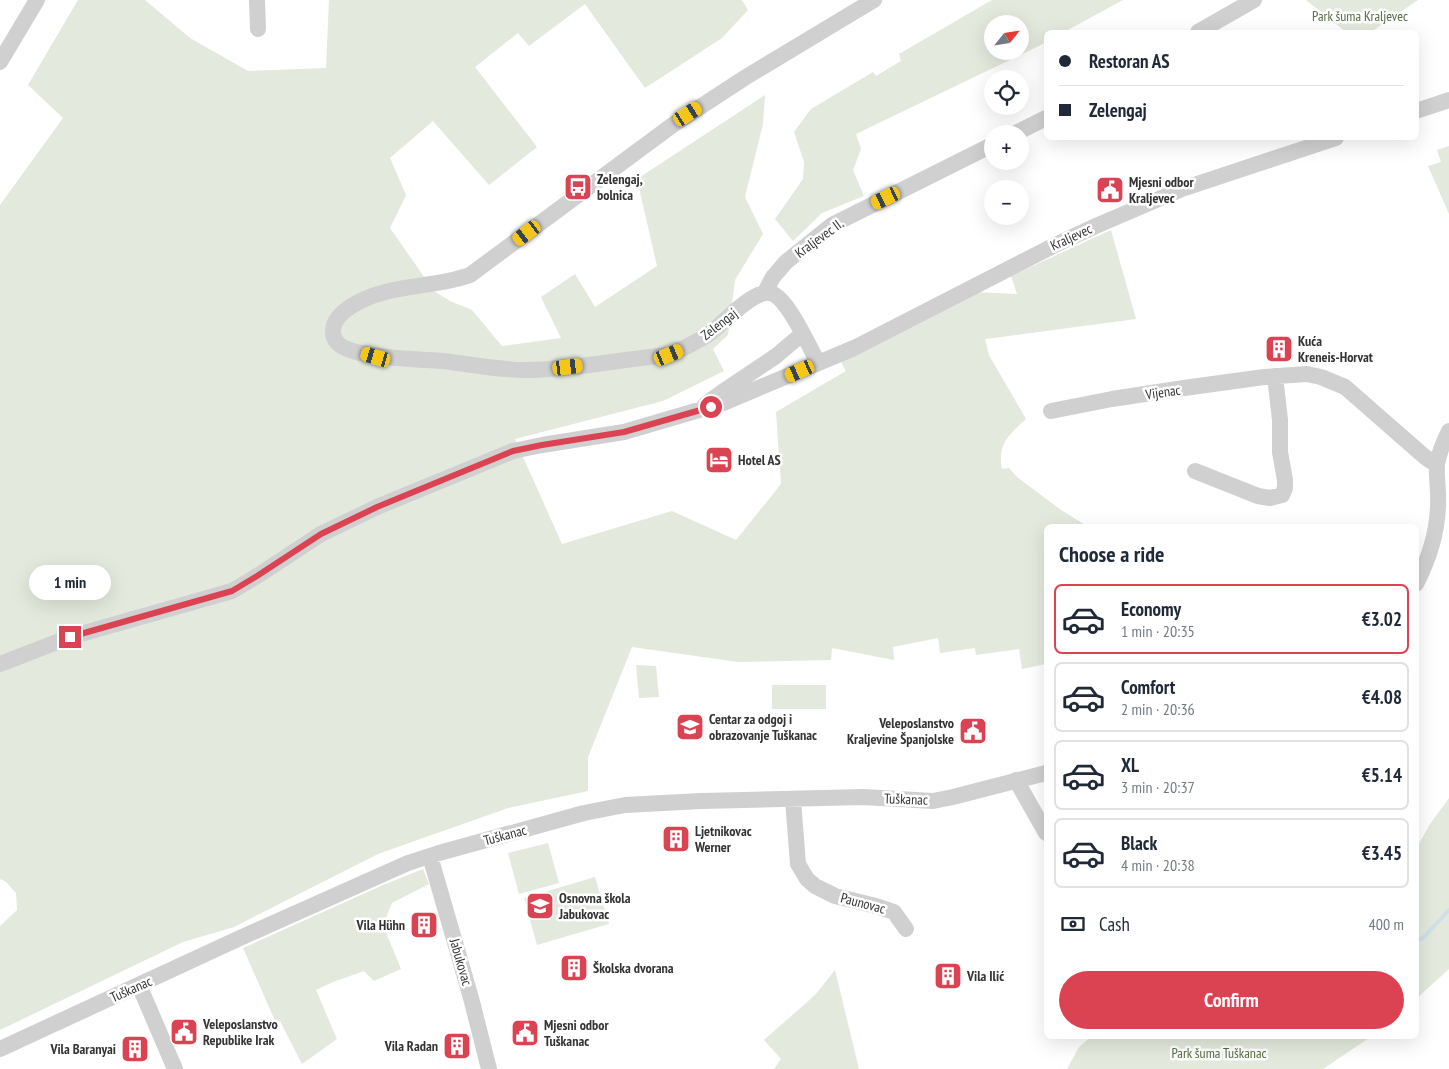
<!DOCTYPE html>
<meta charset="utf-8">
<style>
:root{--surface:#fff;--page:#f2f2f3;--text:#1f2937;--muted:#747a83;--line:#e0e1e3;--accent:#db4353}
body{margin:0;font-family:"PT Sans Narrow",sans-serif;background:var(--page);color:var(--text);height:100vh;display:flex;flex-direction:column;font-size:19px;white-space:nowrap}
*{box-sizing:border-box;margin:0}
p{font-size:16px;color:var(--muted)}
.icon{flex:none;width:28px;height:28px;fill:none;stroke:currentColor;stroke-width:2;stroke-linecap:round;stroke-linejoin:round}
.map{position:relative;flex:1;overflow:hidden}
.details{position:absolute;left:1044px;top:524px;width:375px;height:515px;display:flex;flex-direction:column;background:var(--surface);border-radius:8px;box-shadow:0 5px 20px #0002}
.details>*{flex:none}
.guide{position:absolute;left:1044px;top:30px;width:375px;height:110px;border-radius:8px;box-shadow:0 5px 20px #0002;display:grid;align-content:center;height:110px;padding:0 15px;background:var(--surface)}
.needle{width:32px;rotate:60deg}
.buttons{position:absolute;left:984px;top:15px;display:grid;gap:10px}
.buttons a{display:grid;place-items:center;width:45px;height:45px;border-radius:50%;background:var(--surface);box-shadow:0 5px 20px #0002;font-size:25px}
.end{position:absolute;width:22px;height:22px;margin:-11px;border:6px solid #db4353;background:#fff;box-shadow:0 0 0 2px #fff}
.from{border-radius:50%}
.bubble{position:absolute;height:35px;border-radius:18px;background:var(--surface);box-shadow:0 5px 20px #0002;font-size:16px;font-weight:600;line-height:35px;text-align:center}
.car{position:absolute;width:15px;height:30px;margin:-15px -8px;border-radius:6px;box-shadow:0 0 4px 1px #0007;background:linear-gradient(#f5c518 24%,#345 0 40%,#f5c518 0 76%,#345 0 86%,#f5c518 0)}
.guide b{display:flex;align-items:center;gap:18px;height:48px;font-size:19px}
.guide b+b{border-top:1px solid var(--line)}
.guide i{width:12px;height:12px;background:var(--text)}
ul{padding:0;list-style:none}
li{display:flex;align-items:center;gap:15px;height:70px;margin:0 10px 8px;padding:0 5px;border:2px solid var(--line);border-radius:8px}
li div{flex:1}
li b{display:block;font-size:19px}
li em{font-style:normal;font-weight:600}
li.current{border-color:var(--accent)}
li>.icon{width:45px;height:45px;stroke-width:1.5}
h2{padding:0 15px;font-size:22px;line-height:60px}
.pay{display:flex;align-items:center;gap:12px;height:55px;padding:0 15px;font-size:19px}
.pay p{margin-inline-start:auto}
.primary-button{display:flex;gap:10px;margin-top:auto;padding:10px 15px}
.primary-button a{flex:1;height:58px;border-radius:30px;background:var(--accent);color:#fff;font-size:20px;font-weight:600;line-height:58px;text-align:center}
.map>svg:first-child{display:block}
.green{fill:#e3e9dc;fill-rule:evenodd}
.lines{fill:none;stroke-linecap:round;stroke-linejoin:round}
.stream{stroke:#cee0ea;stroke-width:4}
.minor{stroke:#d0d0d0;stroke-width:16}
.route{stroke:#db4353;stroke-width:6}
.labels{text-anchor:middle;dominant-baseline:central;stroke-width:5;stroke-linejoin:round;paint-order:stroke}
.park-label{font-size:14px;fill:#576d42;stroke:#fff}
.poi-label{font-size:14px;font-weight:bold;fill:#333;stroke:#fff;text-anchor:start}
.street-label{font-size:14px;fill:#333;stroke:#fff}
</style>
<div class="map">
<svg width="1449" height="1069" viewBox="0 0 1449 1069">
<rect width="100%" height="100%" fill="#fff"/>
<path class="green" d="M78 0H145L190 38 248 71 326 68 329 0H742L748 10 722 38 645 88 585 4 529 46 518 33 475 67 537 147 489 185 433 121 390 158 406 195 390 228 434 291 450 301 472 310 502 346 561 338 541 297 575 274 595 307 657 266 637 179 765 95 763 124 745 197 763 234 735 280 728 335 713 349 724 371 663 401 515 439 562 544 672 511 736 540 781 484 776 412 846 371 840 360 972 292 1017 294 1011 276 1111 230 1136 319 985 339 989 355 1026 419C1009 435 997 444 1002 469L1009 468 1017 477 1061 510 1087 526H1046V664L1022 669 1019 649 976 655 975 648 940 653 938 638 893 647 894 660 832 648 831 660 738 662 632 647 588 757V791L508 808 378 854 234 927 183 942 0 1030V926L17 910 16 893 6 882 0 879V205L63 118 28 85Z
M992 0H1123L1064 32H1046V42L1041 45 856 134 861 149 853 170 864 196 822 213 793 241 775 219 803 179 804 162 794 132 811 109 873 72 876 76 901 61 899 54ZM992 24H1020V51H992Z
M1306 0H1418L1371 32H1346Z
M1449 146V214L1428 166 1441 162 1437 150Z
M636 665 656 666 659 697 639 698Z
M772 685H826V709H772Z
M1449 798V969L1416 999V849L1430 824Z
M548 843 559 883 519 894 508 853Z
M423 869 429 884 392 903 383 925 401 969 374 981 364 971 333 982 316 990 337 1039 302 1064 280 1021 276 1023 243 948 383 885Z
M595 877 609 924 537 945 524 898Z
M835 970 859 1069H774L781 1059 764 1040 815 995Z
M1092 1036H1372L1323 1069H1067L1079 1047Z"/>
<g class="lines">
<path class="stream" d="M1416 942 1424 937 1449 910"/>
<path class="minor" d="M257 0 258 29
M1198 32 1254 0
M0 62 37 0
M1416 111 1449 100
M1014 134 1046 118
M765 292 773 277 786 262 832 225 992 145
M818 363C809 346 790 304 775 295 758 283 723 324 709 334 696 342 683 349 669 355 621 359 573 370 525 370 498 370 470 364 442 361 421 359 347 359 336 341 334 339 333 334 333 331 333 321 342 312 350 307 386 283 431 289 470 275L674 124 746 77 874 0
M705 405 721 393 776 356 802 334
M1051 411 1112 399 1184 388 1264 377 1307 374 1321 377 1345 387 1425 457 1437 465
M1195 471 1258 496 1270 498 1282 495 1285 488V480L1280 452V420L1275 376
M1416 584C1429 559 1437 535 1438 506 1439 492 1436 477 1437 464 1439 452 1444 441 1449 431
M0 664 70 637 232 591 257 576 321 534 377 507 513 451 542 445 624 432 723 403 854 348 1055 245 1098 225 1182 189 1336 138
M1016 780 1046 833
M793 800 798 864 807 879 815 886 835 896 876 906 894 912 906 929
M430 856 471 998 489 1069
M139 985 175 1069
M0 1049 240 938 408 863 439 853 584 813 625 805 701 801 863 797 933 801 953 797 1046 773"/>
</g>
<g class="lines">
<path class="route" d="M70 637 232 591 257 576 321 534 377 507 513 451 542 445 624 432 711 407"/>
</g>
<defs>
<symbol id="bus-square" viewBox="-11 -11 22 22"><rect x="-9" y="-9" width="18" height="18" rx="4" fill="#db4353" stroke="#fff"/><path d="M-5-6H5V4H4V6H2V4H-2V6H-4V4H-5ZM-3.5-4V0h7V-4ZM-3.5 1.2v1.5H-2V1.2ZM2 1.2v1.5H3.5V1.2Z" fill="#fff"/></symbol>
<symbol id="civic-square" viewBox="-11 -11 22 22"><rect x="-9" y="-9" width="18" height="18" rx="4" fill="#db4353" stroke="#fff"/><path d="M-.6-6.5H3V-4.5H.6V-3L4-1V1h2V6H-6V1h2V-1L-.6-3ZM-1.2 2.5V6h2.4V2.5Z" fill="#fff"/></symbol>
<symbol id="building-square" viewBox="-11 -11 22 22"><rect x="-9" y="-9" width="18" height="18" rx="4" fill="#db4353" stroke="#fff"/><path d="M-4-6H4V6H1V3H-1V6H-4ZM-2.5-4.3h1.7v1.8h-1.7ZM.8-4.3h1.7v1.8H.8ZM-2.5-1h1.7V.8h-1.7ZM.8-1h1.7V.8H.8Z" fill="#fff"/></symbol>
<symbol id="hotel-square" viewBox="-11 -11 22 22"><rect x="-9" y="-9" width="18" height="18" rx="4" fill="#db4353" stroke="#fff"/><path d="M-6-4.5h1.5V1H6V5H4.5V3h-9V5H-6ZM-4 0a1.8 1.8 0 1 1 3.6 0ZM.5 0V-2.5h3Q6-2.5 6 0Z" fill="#fff"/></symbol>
<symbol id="school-square" viewBox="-11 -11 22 22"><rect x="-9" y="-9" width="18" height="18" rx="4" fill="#db4353" stroke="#fff"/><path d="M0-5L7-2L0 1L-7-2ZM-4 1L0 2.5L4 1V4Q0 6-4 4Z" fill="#fff"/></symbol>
</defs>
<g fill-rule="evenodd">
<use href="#bus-square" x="562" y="171" width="32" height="32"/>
<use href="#civic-square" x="1094" y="174" width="32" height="32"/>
<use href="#building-square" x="1263" y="333" width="32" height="32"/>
<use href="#hotel-square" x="703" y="444" width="32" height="32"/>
<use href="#school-square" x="674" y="711" width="32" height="32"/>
<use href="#civic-square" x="957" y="715" width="32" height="32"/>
<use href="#building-square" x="660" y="823" width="32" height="32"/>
<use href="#school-square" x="524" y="890" width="32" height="32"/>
<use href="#building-square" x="408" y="909" width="32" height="32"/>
<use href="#building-square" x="558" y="952" width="32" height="32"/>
<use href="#building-square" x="932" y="960" width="32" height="32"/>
<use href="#civic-square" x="168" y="1016" width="32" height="32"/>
<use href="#civic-square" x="509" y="1017" width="32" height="32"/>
<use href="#building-square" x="441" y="1030" width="32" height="32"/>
<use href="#building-square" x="119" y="1033" width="32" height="32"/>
</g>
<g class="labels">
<g class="park-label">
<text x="1360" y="16">Park šuma Kraljevec</text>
<text x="1219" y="1053">Park šuma Tuškanac</text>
</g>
<g class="poi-label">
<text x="597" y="179">Zelengaj,<tspan x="597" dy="16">bolnica</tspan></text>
<text x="1129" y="182">Mjesni odbor<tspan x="1129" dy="16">Kraljevec</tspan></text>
<text x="1298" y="341">Kuća<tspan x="1298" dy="16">Kreneis-Horvat</tspan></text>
<text x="738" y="460">Hotel AS</text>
<text x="709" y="719">Centar za odgoj i<tspan x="709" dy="16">obrazovanje Tuškanac</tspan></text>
<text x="954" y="723" text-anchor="end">Veleposlanstvo<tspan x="954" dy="16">Kraljevine Španjolske</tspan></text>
<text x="695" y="831">Ljetnikovac<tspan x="695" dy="16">Werner</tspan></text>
<text x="559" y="898">Osnovna škola<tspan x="559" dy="16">Jabukovac</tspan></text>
<text x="405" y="925" text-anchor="end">Vila Hühn</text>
<text x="593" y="968">Školska dvorana</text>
<text x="967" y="976">Vila Ilić</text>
<text x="203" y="1024">Veleposlanstvo<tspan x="203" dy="16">Republike Irak</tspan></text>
<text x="544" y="1025">Mjesni odbor<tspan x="544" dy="16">Tuškanac</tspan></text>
<text x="438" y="1046" text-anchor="end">Vila Radan</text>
<text x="116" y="1049" text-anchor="end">Vila Baranyai</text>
</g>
<g class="street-label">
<text transform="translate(1071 237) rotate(-25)">Kraljevec</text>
<text transform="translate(819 238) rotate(-36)">Kraljevec II.</text>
<text transform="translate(719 324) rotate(-38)">Zelengaj</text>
<text transform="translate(1163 392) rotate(-8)">Vijenac</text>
<text transform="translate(906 799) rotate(2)">Tuškanac</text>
<text transform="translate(505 835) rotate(-15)">Tuškanac</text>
<text transform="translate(863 903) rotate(15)">Paunovac</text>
<text transform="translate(461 962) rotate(74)">Jabukovac</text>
<text transform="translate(131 989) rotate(-24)">Tuškanac</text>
</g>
</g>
</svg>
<div class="buttons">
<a><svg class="needle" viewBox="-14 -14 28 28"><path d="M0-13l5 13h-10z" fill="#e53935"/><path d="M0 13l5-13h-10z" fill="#747a83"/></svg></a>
<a><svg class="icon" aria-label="locate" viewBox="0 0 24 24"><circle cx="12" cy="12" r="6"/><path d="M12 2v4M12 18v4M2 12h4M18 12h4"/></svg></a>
<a>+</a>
<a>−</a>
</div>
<i class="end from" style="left:711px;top:407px"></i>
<i class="end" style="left:70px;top:637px"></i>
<div class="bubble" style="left:29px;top:565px;width:82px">1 min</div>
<i class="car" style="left:688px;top:114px;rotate:57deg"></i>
<i class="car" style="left:886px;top:198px;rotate:244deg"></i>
<i class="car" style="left:527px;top:233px;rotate:233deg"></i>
<i class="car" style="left:669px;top:355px;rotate:68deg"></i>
<i class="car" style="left:376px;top:357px;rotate:286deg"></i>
<i class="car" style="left:568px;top:367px;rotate:83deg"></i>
<i class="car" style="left:800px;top:371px;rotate:246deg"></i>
<div class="guide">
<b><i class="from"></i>Restoran AS</b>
<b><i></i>Zelengaj</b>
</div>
<section class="details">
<h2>Choose a ride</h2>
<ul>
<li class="current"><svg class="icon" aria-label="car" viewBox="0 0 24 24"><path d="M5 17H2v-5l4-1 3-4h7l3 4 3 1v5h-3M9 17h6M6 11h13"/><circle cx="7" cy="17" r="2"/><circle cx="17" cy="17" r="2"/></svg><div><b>Economy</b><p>1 min · 20:35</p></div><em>€3.02</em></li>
<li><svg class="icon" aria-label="car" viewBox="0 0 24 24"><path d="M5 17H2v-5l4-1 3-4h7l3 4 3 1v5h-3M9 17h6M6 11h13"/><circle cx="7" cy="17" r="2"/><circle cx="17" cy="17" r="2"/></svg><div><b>Comfort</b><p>2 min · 20:36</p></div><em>€4.08</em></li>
<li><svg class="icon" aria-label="car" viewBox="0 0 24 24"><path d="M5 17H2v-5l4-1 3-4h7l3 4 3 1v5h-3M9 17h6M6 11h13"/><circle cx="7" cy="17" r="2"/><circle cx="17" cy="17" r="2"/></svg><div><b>XL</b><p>3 min · 20:37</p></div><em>€5.14</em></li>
<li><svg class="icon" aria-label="car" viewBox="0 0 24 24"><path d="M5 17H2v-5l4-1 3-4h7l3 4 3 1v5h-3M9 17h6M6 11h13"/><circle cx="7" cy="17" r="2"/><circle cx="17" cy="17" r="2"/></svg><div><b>Black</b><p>4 min · 20:38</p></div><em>€3.45</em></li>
</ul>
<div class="pay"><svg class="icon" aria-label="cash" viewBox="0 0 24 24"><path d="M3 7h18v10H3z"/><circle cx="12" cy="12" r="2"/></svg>Cash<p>400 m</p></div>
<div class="primary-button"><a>Confirm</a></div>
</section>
</div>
